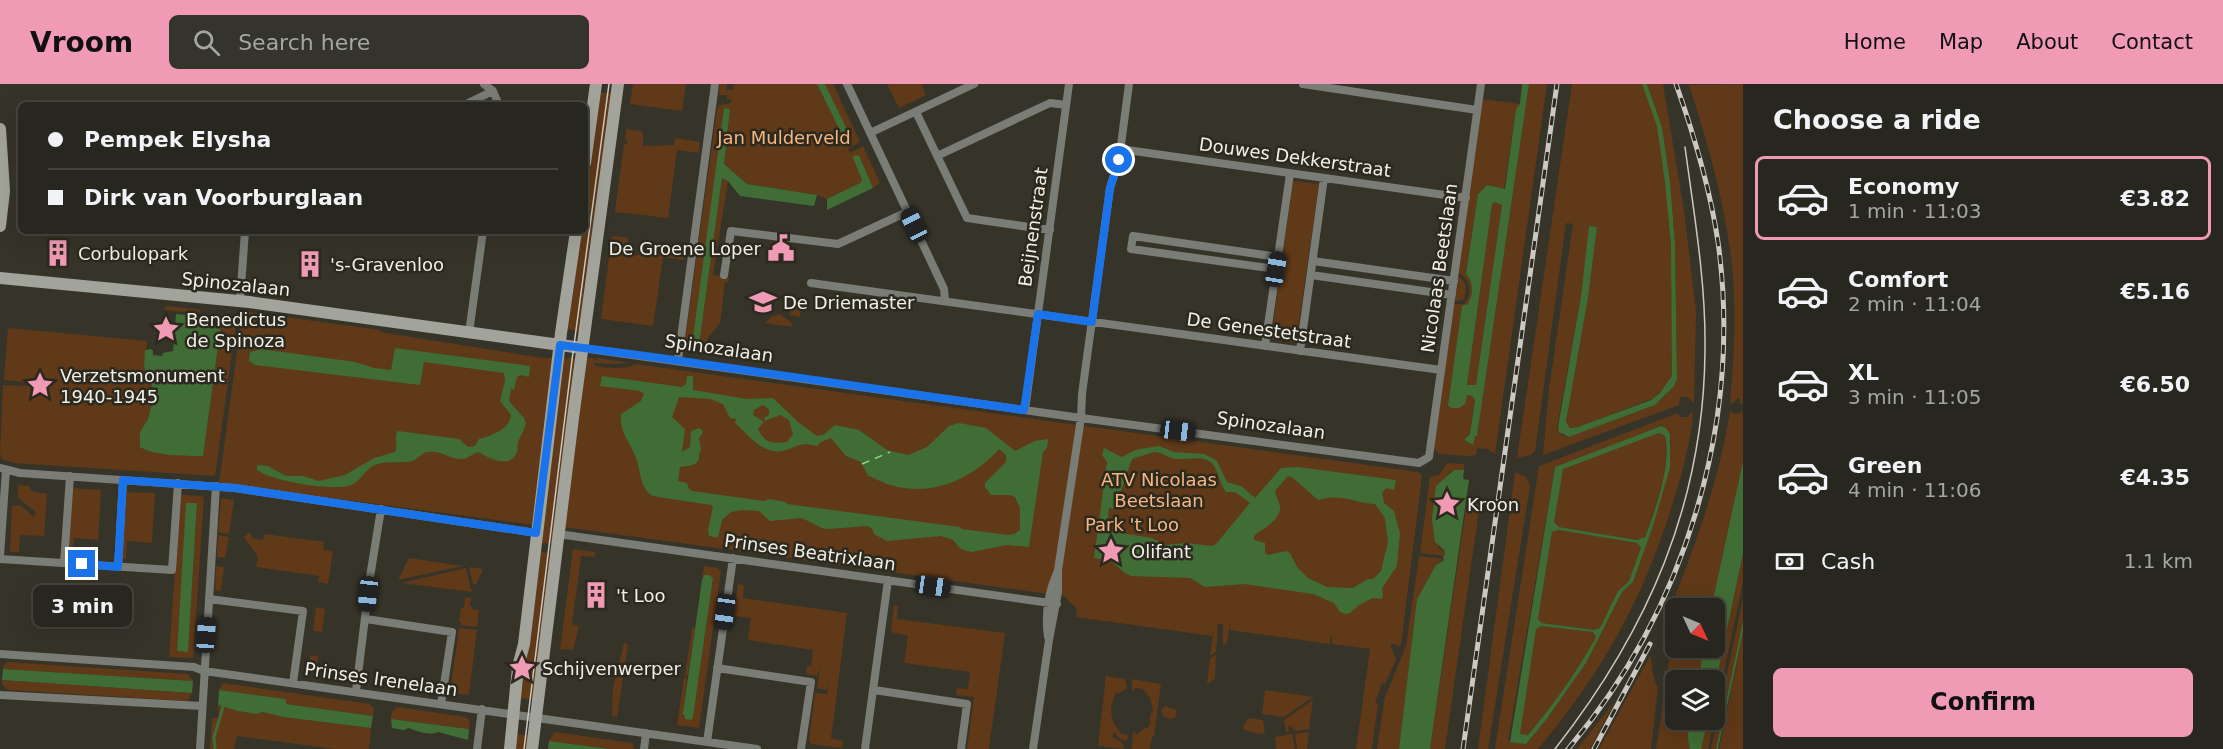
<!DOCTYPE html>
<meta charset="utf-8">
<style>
:root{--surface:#28271f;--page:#34332c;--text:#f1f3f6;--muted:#a5a5a4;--line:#44443d;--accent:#f09ab6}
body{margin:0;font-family:"DejaVu Sans",sans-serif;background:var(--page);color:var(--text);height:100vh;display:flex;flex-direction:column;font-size:22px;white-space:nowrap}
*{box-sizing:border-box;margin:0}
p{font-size:20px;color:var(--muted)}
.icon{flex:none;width:33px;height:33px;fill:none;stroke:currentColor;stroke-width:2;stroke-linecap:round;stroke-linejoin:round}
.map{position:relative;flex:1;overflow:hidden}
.details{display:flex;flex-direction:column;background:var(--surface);width:480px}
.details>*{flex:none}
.guide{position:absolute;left:18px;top:18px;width:570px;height:132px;border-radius:9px;box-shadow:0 6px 24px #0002,0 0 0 2px var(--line);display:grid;align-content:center;height:132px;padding:0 30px;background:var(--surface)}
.needle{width:39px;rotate:134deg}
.fabs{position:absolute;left:1665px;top:514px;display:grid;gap:12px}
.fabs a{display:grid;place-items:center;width:60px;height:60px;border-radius:9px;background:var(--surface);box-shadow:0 6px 24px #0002,0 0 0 2px var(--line);font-size:30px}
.end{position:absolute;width:27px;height:27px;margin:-14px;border:8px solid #1a73e8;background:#fff;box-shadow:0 0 0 3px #fff}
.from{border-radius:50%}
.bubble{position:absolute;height:42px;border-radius:9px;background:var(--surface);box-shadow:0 6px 24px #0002,0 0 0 2px var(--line);font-size:20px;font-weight:700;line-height:42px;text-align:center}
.car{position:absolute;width:18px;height:36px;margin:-18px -9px;border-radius:8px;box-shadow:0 0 4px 2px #0007;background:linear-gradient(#222 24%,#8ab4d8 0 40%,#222 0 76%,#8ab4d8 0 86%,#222 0)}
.guide b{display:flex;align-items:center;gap:21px;height:57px;font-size:22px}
.guide b+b{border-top:2px solid var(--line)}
.guide i{width:15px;height:15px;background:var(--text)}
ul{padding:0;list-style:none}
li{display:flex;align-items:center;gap:18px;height:84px;margin:0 12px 9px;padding:0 18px;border:3px solid transparent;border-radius:9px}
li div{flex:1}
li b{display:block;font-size:22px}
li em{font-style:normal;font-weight:700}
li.current{border-color:var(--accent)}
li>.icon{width:54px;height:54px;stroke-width:1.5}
h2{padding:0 30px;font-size:27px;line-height:72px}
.pay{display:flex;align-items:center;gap:15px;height:66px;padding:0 30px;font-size:22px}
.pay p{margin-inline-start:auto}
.button{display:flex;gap:12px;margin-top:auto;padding:12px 30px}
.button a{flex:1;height:69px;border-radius:9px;background:var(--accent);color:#111;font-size:24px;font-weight:700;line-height:69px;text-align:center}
header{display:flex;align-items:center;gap:36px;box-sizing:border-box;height:84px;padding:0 30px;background:var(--accent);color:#111}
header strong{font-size:28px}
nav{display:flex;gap:33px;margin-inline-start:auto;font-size:21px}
.search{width:420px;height:54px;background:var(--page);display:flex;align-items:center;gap:15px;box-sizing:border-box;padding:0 21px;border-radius:9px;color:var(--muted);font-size:22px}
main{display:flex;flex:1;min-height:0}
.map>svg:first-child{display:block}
.green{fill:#5f3918;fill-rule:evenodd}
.water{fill:#406d35;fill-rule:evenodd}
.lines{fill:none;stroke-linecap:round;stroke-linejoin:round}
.stream{stroke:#406d35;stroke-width:3}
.ferry{stroke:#92d383;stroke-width:1.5;stroke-dasharray:8 6;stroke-linecap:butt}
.street{stroke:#7a7c76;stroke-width:8}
.secondary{stroke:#a2a49b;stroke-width:12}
.tram{stroke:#cbc9c2;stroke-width:1.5}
.rail-casing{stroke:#cbc9c2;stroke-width:5}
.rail{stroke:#2c2a1f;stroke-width:3;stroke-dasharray:9;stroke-linecap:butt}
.route{stroke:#1a73e8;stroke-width:8}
.labels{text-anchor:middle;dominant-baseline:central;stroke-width:5;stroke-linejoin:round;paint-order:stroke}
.park-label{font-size:18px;fill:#f7b581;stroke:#2c2a1f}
.street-label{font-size:18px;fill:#f0efe8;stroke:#2c2a1f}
.poi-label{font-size:18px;fill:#f0efe8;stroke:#2c2a1f;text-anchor:start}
</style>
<header>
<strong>Vroom</strong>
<div class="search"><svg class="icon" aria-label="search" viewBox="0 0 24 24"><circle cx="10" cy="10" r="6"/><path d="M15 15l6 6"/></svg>Search here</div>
<nav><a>Home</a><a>Map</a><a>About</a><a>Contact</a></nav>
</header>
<main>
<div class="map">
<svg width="1743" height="665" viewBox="0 0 1743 665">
<rect width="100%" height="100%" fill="#363429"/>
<path class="green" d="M633 0H686L682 27 630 20Z
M720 0H727L726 6H733L734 0H817L846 59 851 56 825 0H833L860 58 848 65 850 69 863 62 880 99 873 104 859 71 853 74 862 96 860 99 827 115 817 111 747 100 724 80 730 25 724 24 696 262 699 261 722 94 728 97 713 191 729 193 728 198H725L720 239 707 255 720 272 684 267V264L717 25 719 21 731 19V15H727V11H719Z
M887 0H921L926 11 899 24Z
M1529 0H1547L1495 370 1488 365 1477 364 1476 371 1468 372 1439 370 1434 364 1454 220H1464C1473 210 1471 194 1458 189L1482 15 1520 20 1516 26 1504 105 1487 101 1478 110 1466 190C1474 199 1472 207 1470 218L1465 222 1467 311H1472L1475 316 1470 350 1464 356 1473 361 1475 352 1477 351Z
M1572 0H1642C1647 14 1655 29 1658 43 1674 123 1672 206 1673 286L1669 299 1654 314 1578 343 1570 344 1566 338 1588 214 1597 143 1590 142 1581 213 1557 343 1562 351 1569 353 1655 321 1665 312 1677 295 1675 160 1670 98 1662 43 1647 0H1663L1684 127 1696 228 1694 319 1688 313H1680L1679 321 1543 371 1549 305 1573 140 1566 139 1535 367 1531 371 1517 374Z
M1743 0V320H1740V314H1738L1733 319H1730C1734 276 1736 234 1733 191 1727 125 1709 63 1689 1Z
M600 8 612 10 583 211 585 212 580 247 565 245 573 211 581 147H585V119Z
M626 45 641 47 643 49V62L674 61 675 54 700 58 699 69 677 66 668 134 615 128 624 60H627V55H625Z
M1293 97 1319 100 1296 259 1271 255Z
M1494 118 1502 121 1476 302 1467 301 1492 120Z
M612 152 628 154V172L659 168 660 162 686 165 684 176 663 173 653 242 601 235 610 167H612L613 163H610Z
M1458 192C1467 198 1467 205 1464 215L1460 217H1455Z
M793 214 802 216 800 233 790 231Z
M165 222 197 225 200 226 199 229 164 226Z
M249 228 380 246V248L543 274H594L595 277 598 274 629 279 613 280 594 279 595 282C609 284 623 286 636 280L1418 388 1422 391 1401 561 1398 563 1396 560H1390L1396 576 1385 600 1382 599 1375 619 1378 620 1372 665H1356L1370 565 1332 560V551L1331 552 1330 560 1230 546V539L1227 559 1223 562V540H1218L1216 568 1210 572 1214 541 1212 552 1076 533 1077 525 1064 512 571 444 555 443 553 460 541 459 542 442 219 399 241 239 244 229Z
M780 230 791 238 792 243 765 239 771 233Z
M222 234 236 239 215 392 14 379 2 375 0 370 3 301 32 302 34 307 39 309 46 307 48 302 47 297 40 293 32 299 4 296 8 244 147 257 144 283 155 309 148 335 140 348 146 366 167 370 203 372Z
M1692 327C1695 336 1686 371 1683 384 1654 493 1611 579 1538 665H1495L1539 382 1678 329 1679 333H1687ZM1661 342C1669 345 1670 351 1671 359L1652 445 1633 498 1622 508 1586 579 1546 636 1526 660 1508 657 1555 383Z
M1730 327 1735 330 1743 328V377L1711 525H1676L1675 540 1674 534 1667 532C1694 466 1719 398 1730 327Z
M1659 349 1665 352C1672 381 1654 426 1645 453L1637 456 1559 443 1554 438 1562 385Z
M1447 379 1464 380V386L1451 387 1445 395 1438 463 1445 468V472L1420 469 1430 393 1439 391Z
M1515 388 1526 393 1530 402 1488 665H1478Z
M18 401 29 402 31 407 47 410 44 452 20 451 19 468H10L12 422 20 421 34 433 36 428 18 414Z
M71 404 101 406 98 456 74 454 72 471H67Z
M124 408 155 409 152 459 127 457 126 475H121Z
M180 411 202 412 204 415 193 574 169 573ZM187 419 197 420 188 567H177Z
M221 414 234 416 229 450 218 448Z
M1467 418 1480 419 1445 665H1430Z
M1558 445 1637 459 1641 465 1629 497 1618 507 1601 544 1594 546 1542 539 1538 535 1552 448Z
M250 448 252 454 262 456 265 450 324 458 323 466 333 467 328 500 318 498 319 492 256 483 258 473 244 453Z
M218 451 229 453 225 474 217 473Z
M573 465 595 468V473L581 472 572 540 579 542 573 566 560 565Z
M541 468 550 469 535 616 520 614 521 588 535 518Z
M1743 469V497L1715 632V603Z
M1419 472 1444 475 1438 479 1417 515 1399 665H1377L1385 613 1406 562Z
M409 474 463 482 398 496Z
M216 482 224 483 221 507 215 506Z
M704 482 718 484 721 487 699 644 677 641 684 593 687 594 683 633H693L713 494 704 491 702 496Z
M469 483 483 485 476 501 473 500Z
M466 484 472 508 401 499Z
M738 500 744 501 743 514 847 529 831 654 843 657 842 664 811 660 809 656 815 609 827 610 831 585 827 606 817 604 820 583 817 592 806 590 807 582H811L813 566 748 556 751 534 734 532Z
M465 513 471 514 470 522H472V525L479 526 477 543 461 541V538H459L461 524H464Z
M1743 514V537L1716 665H1711Z
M894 521 898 522 897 535 1005 549 989 665H967L974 613 956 611 957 604 968 605 970 588 904 579 908 552 891 548Z
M316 523 325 525 322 548 313 547Z
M1541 541 1593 548 1596 553C1577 588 1553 621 1528 651L1519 650 1536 545Z
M459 544 477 546 469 611 450 609Z
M692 544H695L688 591H685Z
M1675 549 1676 564H1704L1698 597H1676V636H1690L1688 651 1690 665H1656L1663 620 1664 587H1667Z
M1743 549V665H1719Z
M624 559 628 560 617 633 612 632 613 604Z
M1216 570 1215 595 1207 600 1210 575Z
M310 571 318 572 316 590 307 589Z
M1650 572C1653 583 1652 594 1658 604L1651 665H1599Z
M8 578 188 590 193 597 3 585V582Z
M1106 592 1125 595 1127 604 1118 610 1116 609C1108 622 1110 639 1122 650L1128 651 1127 657 1120 655 1114 648 1112 653 1122 659 1125 665 1098 662Z
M1132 595 1161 600 1154 652H1152L1150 665H1132L1133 648H1135L1136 651 1145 644 1147 645 1151 638 1149 637 1151 629 1153 628 1151 616 1143 605 1135 604 1132 608Z
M2 596 192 609 188 617 8 606 2 600Z
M223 599 370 620 374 625 373 632 286 620V615L219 606Z
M1265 606 1313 613 1284 633 1262 630Z
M1313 616 1309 645 1296 647 1289 641 1288 644 1289 648H1286L1284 636Z
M1615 617 1590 665H1577Z
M218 621 238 627 256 630 263 628 283 633 371 644 369 665H334L237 652 234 665H210L212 634H219Z
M1165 622 1176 626V633L1171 635 1164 633 1161 627Z
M397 623 466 633 470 638 469 645 391 635 392 627Z
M1248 634 1263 636 1265 649 1257 650 1242 645Z
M1708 636H1714L1708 665H1701Z
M555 648 632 659 634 665H609L549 657Z
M1309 648 1307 665H1297L1295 650Z
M515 650 531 652 529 665H513Z
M1292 650 1295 665H1276L1275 653Z"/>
<path class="water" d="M817 0H825L852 56 846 59Z
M1522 0H1529L1477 352H1475L1473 361 1464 356 1470 350 1475 316 1472 312 1467 311 1465 320 1459 324H1452L1448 322 1462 222 1468 220C1473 211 1474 198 1466 190L1478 110 1487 101 1505 105 1516 25 1520 20ZM1494 118 1502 121 1476 301H1467L1492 120Z
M1642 0H1647L1662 43 1670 98 1675 160 1677 295 1674 302 1655 321 1569 353 1559 348 1558 343 1581 212 1589 142 1597 143 1588 214 1566 338 1570 344 1578 343 1651 316 1659 310 1672 292 1671 161 1665 98 1657 42Z
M724 24 730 25 724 80 747 100 817 111 814 122 740 112 728 97 722 94 699 261H692Z
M859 71 873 104 827 126V115L860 99 862 96 853 74V72Z
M176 230 222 234 203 372C186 372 155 372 140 363V348L148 335 155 309 144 283 145 266 151 265 153 267V271L162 272 163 269 173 267Z
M395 264 530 282 529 293 521 291 517 293 514 306 511 304 509 317 524 334 526 340C524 347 520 352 518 358 517 361 518 365 517 368 511 385 489 375 479 368 473 369 469 374 463 375 450 376 442 366 428 368 421 369 418 375 412 377 401 380 387 376 375 381 365 385 361 397 351 401 334 408 271 397 257 386V381L268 382 286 392H303L319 397 345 391 374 374 395 368C399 361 393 352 398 347L459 355 468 363 475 362 479 355C491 352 510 345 511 331L500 317 505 297 504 289 424 278 420 301 255 281 249 277 250 268 261 265 355 278 374 284 391 286Z
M602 292 682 303 686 300 687 292H693V306L747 315 773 314 798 338 817 352 823 351 835 341 859 346 887 366 908 371 927 363 949 342 959 339 986 344 1015 367 1035 357 1048 355 1047 364 1043 368 1029 463 1007 461 971 468 961 465 953 456 941 452 887 457 874 450 873 446 868 442 828 445 822 444 802 434 770 437 759 427 743 426 731 428 722 436 718 454 709 452 708 446 713 423 711 421 658 413C653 412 649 411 646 406 640 397 640 385 636 374 630 358 619 348 621 330L641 317 644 310 640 307 600 302ZM679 313 710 315 723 320 730 334 736 335 735 339C750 352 765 375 789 365 802 360 803 359 817 362L821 358 831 354 846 372 861 378 868 392C876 394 882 399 890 401 932 413 971 396 999 365L1006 371V378L985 399V403L991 411H1010L1015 413 1020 424V446L1014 450 1008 451 962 445 960 443 787 420 785 418 770 415 764 417 692 407 689 405 687 399 678 397 680 383C686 382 698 382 699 374 699 371 699 368 701 366L699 354 703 348 700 344 691 347 690 363 682 368 685 345 672 333ZM763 321 769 326V331L764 334 765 337 780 331 789 336 793 350 787 358C773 360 764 359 758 345L764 338 753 331 754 326Z
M1661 342 1666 344 1670 350V384L1652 445 1633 498 1622 508 1586 579 1546 636 1526 660 1510 658 1555 383ZM1659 349 1665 352C1672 381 1655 426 1645 453L1637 456 1559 443 1554 438 1563 385ZM1559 446 1637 459 1641 464 1629 497 1618 507 1600 544 1594 546 1542 539 1538 535 1552 448ZM1541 542 1593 548 1596 553C1577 588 1553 621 1528 651L1520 650 1536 545Z
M1159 362 1174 368 1204 370 1212 374 1217 377 1227 398 1241 402 1255 414 1281 384 1298 383 1396 396 1394 406 1386 404 1382 409 1384 419 1394 427 1400 449 1397 482 1382 504 1383 513 1381 515 1373 514 1359 521 1350 529 1345 530 1340 528 1334 519 1313 510 1244 500 1205 503 1190 494 1131 492 1125 489 1111 477 1094 474 1107 378 1102 371 1104 364 1122 373 1135 366ZM1154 368C1162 368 1165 372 1172 374 1184 378 1206 368 1214 382 1219 390 1220 400 1226 408H1235L1250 419 1216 460 1212 462 1187 459 1165 461 1152 454 1109 447 1107 444 1109 424 1115 425 1132 375ZM1288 392 1293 394 1318 416C1343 409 1351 418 1375 420L1385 434 1388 458 1381 487 1373 495H1368L1353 504 1327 503 1308 494 1297 483 1290 469 1286 467 1268 471 1265 469V459L1254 456V452C1263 444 1281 437 1280 422 1279 417 1276 413 1275 407Z
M1743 377V469L1715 603 1714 597H1698L1704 564H1714V525H1711Z
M1454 386H1464L1463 395 1469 396 1430 665H1399L1417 515 1436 481 1444 476 1443 472 1445 471V467L1435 458 1432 435 1436 402Z
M186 419H197L188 568 177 567Z
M704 491H709L713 494 693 633 691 636 685 635 683 629 702 496Z
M1743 537V548L1718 665H1716Z
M3 585 193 597 192 609 2 596Z
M219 606 286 615V620L373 632 371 644 283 633 263 628 256 630 238 627 218 621Z
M391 635 469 645 468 656C459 653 447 651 438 648 427 652 418 647 408 644L404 646 392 644Z
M1690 636H1708L1701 665H1690C1687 655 1688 646 1690 636Z
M549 657 609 665H548Z"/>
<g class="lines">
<path class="stream" d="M215 665 214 653 223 623"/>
<path class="ferry" d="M862 380 890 368"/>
<path class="street" d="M484 0 493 7 499 21
M847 0 944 205 945 216
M1303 0 1477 26
M464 21 493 7
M916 28 967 134 1050 146
M870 49 974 0
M1120 65 1466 114
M937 72 1050 19 1066 21
M1313 177 1454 197
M1276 185 1131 165 1133 152 1278 173
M724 191 731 147 838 160 907 128
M1311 191 1452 211
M811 199 1441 286
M240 217 245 147
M469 249 483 147
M1265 262 1290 90
M582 264 1081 334 1419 379 1429 373 1481 0
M1300 267 1324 94
M678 276 715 0
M1025 326 1069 0
M0 384 20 389 235 404 536 449
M558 450 1057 520
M0 472 6 386
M0 475 172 486 178 399
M64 479 70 392
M118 483 123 396
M209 515 303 527 293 599
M366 535 452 548 441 620
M1048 553C1045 532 1048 509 1057 489
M0 570 194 583 204 587 757 665
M717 584 811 598 801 665
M874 606 967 620 961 665
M356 607 370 493 381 425
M0 611 202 622
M707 658 733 474
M200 665 216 402
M477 665 482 625
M644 665 646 649
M865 665 888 496
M1033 665 1049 556 1058 508V486L1081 334 1082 310 1110 104 1119 76 1129 0"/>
<path class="secondary" d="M0 45 4 107 0 142
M585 79 596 0
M0 194 249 218 582 264
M510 665 518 583 524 560 561 249 576 147
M532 665 573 334 618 0"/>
<path class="tram" d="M524 665 572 276 609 0
M1555 665C1648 546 1704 419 1705 266 1706 198 1694 130 1685 63"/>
<defs>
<path id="rail" d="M1463 665 1557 0
M1568 665C1685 527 1743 338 1718 158 1710 104 1694 51 1676 0
M1594 665 1650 560"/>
</defs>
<use href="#rail" class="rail-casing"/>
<use href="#rail" class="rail"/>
</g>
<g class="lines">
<path class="route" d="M82 480 118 483 123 396 235 404 536 449 560 261 646 272 1024 326 1038 230 1092 238 1110 104 1119 76"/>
</g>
<defs>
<symbol id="civic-bare" viewBox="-9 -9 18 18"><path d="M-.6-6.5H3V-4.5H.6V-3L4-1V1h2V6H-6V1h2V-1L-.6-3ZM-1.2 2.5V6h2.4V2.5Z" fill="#f09ab6" stroke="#2c2a1f" stroke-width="2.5" paint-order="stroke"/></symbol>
<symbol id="building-bare" viewBox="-9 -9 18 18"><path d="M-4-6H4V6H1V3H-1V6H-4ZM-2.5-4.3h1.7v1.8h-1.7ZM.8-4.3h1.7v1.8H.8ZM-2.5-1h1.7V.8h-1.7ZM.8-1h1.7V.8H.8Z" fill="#f09ab6" stroke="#2c2a1f" stroke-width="2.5" paint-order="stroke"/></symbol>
<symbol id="school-bare" viewBox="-9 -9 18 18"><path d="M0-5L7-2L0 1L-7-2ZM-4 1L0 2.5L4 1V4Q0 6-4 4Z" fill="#f09ab6" stroke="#2c2a1f" stroke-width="2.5" paint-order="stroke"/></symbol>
<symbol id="sight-bare" viewBox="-9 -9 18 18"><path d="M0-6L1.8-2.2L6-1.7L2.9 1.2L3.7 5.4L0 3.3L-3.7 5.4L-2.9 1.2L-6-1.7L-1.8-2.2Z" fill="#f09ab6" stroke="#2c2a1f" stroke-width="2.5" paint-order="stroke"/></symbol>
</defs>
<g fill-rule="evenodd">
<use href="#civic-bare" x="762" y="145" width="38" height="38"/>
<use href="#building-bare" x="39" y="150" width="38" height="38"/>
<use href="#building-bare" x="291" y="161" width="38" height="38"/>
<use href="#school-bare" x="744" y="199" width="38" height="38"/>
<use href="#sight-bare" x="147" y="226" width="38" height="38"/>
<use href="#sight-bare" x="21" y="282" width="38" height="38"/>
<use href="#sight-bare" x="1428" y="401" width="38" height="38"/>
<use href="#sight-bare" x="1092" y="448" width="38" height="38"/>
<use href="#building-bare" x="577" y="492" width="38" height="38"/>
<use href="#sight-bare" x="503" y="565" width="38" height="38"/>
</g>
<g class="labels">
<g class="park-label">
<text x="784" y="53">Jan Mulderveld</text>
<text x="1159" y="395">ATV Nicolaas<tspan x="1159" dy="21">Beetslaan</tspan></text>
<text x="1132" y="440">Park 't Loo</text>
</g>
<g class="street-label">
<text transform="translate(1295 73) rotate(8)">Douwes Dekkerstraat</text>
<text transform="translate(1033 143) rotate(-82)">Beijnenstraat</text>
<text transform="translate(1439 184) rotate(-82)">Nicolaas Beetslaan</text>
<text transform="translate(236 200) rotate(6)">Spinozalaan</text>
<text transform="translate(1269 246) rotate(8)">De Genestetstraat</text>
<text transform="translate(719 264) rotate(8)">Spinozalaan</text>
<text transform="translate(1271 341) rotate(8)">Spinozalaan</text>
<text transform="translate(810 468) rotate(8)">Prinses Beatrixlaan</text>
<text transform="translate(381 595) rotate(8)">Prinses Irenelaan</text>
</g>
<g class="poi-label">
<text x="761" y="164" text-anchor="end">De Groene Loper</text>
<text x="78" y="169">Corbulopark</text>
<text x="330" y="180">'s-Gravenloo</text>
<text x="783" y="218">De Driemaster</text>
<text x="186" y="235">Benedictus<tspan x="186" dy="21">de Spinoza</tspan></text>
<text x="60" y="291">Verzetsmonument<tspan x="60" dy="21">1940-1945</tspan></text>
<text x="1467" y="420">Kroon</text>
<text x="1131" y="467">Olifant</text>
<text x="616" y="511">'t Loo</text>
<text x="542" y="584">Schijvenwerper</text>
</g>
</g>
</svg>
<div class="fabs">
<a><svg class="needle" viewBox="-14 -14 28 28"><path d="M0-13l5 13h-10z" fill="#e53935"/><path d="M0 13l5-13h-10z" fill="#a5a5a4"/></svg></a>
<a><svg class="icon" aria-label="layers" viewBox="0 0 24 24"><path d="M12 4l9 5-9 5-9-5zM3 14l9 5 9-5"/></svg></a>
</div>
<i class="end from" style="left:1119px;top:76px"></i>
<i class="end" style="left:82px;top:480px"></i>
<div class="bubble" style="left:33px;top:501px;width:99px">3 min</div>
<i class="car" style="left:914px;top:141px;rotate:334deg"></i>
<i class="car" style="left:1276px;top:185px;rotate:9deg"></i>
<i class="car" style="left:1178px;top:347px;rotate:97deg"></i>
<i class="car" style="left:933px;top:502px;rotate:98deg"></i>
<i class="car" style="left:368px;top:510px;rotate:186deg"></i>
<i class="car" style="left:725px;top:528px;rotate:188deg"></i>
<i class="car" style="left:206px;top:551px;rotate:4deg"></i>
<div class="guide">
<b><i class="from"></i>Pempek Elysha</b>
<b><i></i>Dirk van Voorburglaan</b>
</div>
</div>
<section class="details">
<h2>Choose a ride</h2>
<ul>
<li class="current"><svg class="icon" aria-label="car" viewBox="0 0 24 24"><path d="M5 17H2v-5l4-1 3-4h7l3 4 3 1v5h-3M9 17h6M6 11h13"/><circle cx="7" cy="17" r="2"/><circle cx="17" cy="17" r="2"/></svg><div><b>Economy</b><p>1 min · 11:03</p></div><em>€3.82</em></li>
<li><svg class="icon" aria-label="car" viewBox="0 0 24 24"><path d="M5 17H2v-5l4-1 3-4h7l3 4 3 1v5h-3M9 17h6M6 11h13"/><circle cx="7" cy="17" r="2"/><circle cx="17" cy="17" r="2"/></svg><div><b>Comfort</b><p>2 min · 11:04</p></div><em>€5.16</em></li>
<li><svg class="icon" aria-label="car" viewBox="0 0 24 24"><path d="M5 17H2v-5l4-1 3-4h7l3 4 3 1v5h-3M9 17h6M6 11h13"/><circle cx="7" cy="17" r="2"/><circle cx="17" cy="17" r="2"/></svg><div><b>XL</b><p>3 min · 11:05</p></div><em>€6.50</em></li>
<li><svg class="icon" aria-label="car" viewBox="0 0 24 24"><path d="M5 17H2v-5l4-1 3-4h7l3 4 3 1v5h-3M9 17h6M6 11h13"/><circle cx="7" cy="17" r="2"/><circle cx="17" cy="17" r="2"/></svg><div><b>Green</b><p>4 min · 11:06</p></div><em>€4.35</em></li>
</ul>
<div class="pay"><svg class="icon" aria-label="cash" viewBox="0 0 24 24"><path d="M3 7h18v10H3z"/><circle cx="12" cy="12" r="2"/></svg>Cash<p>1.1 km</p></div>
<div class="button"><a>Confirm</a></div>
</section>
</main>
